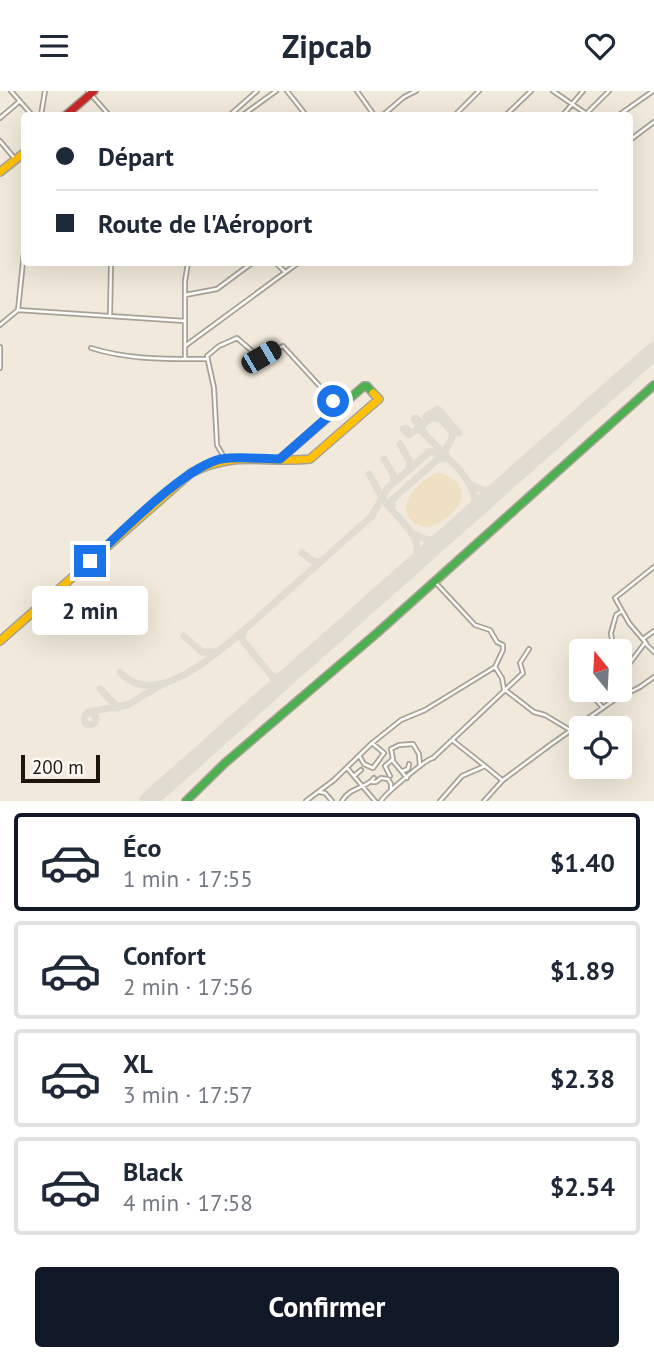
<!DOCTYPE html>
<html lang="fr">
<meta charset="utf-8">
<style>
:root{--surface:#fff;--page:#f2f2f3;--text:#1f2937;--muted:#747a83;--line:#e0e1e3;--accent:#111827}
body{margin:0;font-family:"PT Sans",sans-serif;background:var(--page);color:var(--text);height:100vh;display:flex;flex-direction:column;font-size:26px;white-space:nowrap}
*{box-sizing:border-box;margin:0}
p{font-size:23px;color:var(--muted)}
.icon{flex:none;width:38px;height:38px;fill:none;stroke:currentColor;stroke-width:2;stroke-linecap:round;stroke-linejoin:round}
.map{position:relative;height:710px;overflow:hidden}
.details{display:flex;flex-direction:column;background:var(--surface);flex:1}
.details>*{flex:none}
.guide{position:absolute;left:21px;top:21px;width:612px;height:154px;border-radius:7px;box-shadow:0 7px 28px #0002;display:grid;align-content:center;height:154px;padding:0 35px;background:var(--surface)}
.needle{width:46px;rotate:342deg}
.buttons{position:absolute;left:569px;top:548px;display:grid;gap:14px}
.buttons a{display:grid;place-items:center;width:63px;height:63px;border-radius:7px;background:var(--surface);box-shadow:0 7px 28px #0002;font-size:35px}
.scale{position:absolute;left:21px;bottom:18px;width:79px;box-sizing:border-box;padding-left:7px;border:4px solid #1c170e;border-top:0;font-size:19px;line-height:24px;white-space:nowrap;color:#1c170e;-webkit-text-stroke:5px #fdfaf5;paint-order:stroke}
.end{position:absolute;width:32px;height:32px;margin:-16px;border:9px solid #1a73e8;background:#fff;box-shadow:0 0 0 4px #fff}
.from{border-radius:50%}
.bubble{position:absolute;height:49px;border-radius:7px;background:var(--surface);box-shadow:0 7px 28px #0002;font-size:23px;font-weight:800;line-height:49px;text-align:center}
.car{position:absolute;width:21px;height:42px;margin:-21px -10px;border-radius:9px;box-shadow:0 0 5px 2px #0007;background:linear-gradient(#222 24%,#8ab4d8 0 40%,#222 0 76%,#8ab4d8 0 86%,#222 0)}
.guide b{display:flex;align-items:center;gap:24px;height:66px;font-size:26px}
.guide b+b{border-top:2px solid var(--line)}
.guide i{width:18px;height:18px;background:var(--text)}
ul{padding:12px 0 0;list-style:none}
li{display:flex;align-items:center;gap:21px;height:98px;margin:0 14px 10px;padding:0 21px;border:4px solid var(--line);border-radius:7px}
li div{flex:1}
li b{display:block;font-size:26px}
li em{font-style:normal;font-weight:800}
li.active{border-color:var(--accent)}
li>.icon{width:63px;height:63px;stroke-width:1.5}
.action{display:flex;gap:14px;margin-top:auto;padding:14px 35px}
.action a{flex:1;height:80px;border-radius:7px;background:var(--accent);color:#fff;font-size:28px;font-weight:800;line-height:80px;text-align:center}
header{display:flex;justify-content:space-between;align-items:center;height:91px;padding:0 35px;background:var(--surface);font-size:32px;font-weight:800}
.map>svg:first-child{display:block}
.green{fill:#efe0c4}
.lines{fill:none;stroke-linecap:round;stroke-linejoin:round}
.taxiway{stroke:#e0dcd2;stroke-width:7}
.runway{stroke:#e0dcd2;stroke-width:18}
.street-casing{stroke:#a7a297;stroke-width:6}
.fast-casing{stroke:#a7a297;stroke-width:10}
.slow-casing{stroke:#a7a297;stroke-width:10}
.jam-casing{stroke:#a7a297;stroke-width:10}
.street{stroke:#fdfcfa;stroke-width:2.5}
.fast{stroke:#4caf50;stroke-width:7}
.slow{stroke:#ffc107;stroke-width:7}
.jam{stroke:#c62828;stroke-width:7}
.route{stroke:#1a73e8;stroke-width:9}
</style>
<header><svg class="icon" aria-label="menu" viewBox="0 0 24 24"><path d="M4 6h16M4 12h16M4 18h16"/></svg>Zipcab<svg class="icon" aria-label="heart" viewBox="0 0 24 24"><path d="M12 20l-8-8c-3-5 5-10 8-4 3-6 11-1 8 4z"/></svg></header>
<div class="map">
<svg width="654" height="710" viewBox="0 0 654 710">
<rect width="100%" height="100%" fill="#f1e9db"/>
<path class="green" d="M436 382C449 382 465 394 461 408 458 420 437 436 425 436 387 425 414 392 436 382Z"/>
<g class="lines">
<path class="taxiway" d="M426 325 438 318 459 342
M421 332 416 327 414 328 421 339
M422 339 421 335 432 326 440 328C456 345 455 341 445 360L447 367
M410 341 406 337 403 338 409 344 417 338 421 339 441 360
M400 353 410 371 409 378
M384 368 394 385 393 392
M369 383C375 393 379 403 386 412 401 432 430 449 411 476
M471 394 485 400 501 396
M392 418V409L438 368 447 367
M414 443 427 449 443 447
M302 462 313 470 319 471
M184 545 202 561H216
M120 581C154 620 216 563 243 540
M272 585 278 587 287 586
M100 598 118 617
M272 600 274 592 272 585 243 550 242 545 245 538 372 425 387 398 429 361C446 357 475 393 475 410L466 427
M88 621 127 614 160 595
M84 628a6 6 0 1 1 12 0a6 6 0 1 1-12 0Z"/>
<path class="runway" d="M148 710 654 260"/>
<defs>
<path id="street" d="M11 0 32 24
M88 0 109 24
M287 0 306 24
M357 0 374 24
M553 0 588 24
M586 23 609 0
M41 24 45 0
M230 24 257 0
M243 24 276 0
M383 24 404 6 416 0
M455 24 479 0
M506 24 531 0
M563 24 583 0
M619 24 653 0
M0 27 20 10
M630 49 654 31
M0 50 16 69
M276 172 285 181
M185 204 217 198 252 172
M18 219 185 230
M110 224 111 172
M0 234 18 219 24 161
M185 255 298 172
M0 256V277
M91 257C129 269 168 268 207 268
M185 268V190L188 172
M225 368 217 354 214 297 207 265 219 255 237 247 260 267 283 255 338 315
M436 492 475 534 490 539 497 551 503 554V559L495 576 502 587 504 598 534 621 545 624 570 639
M643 548 654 540
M646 552 629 532 615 507 654 476
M606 560 605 553 608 552
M616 560 608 552 612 549 611 542 616 524 622 520
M620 564 629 573 645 552 654 561
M620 576 628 573
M587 598 603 617
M452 649 485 675
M360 666 364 673 373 677 384 662 372 652
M392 669 407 687
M347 677 375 710
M403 680 408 678 409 673
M354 685 361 679
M390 685 385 675 393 668 391 658 399 654 413 653 419 663 420 675
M372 691H376L381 687 388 688 391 693V699
M320 701 325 702 332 710
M306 710 334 689 371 653 401 629 425 619 495 576
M342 710C351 695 366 698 374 687
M381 710C385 703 426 668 433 667L523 582 520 572 529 558
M440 710 462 685 485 675 502 689
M484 710 503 689 550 654 614 609 640 596 654 586"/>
<path id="fast" d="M280 368 364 295H367L373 302
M186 710 225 672 377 542 654 294"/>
<path id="slow" d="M0 81 24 62
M0 550 191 382C237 359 264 373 310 368L379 308 373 302"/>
<path id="jam" d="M66 24 94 0"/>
</defs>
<use href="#street" class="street-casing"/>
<use href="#fast" class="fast-casing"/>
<use href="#slow" class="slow-casing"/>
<use href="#jam" class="jam-casing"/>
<use href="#street" class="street"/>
<use href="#fast" class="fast"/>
<use href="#slow" class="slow"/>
<use href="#jam" class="jam"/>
</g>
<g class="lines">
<path class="route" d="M90 470C120 443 184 376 221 368 239 365 261 368 280 368L339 316 333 310"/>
</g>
</svg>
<div class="buttons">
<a><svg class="needle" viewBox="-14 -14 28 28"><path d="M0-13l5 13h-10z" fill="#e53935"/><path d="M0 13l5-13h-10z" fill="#747a83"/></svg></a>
<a><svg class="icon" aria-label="locate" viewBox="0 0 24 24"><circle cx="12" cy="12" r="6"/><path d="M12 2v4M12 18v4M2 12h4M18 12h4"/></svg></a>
</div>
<div class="scale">200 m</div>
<i class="end from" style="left:333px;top:310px"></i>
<i class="end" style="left:90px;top:470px"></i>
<div class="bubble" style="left:32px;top:495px;width:116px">2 min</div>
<i class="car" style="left:261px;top:266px;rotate:60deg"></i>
<div class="guide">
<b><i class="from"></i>Départ</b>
<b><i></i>Route de l'Aéroport</b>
</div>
</div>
<section class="details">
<ul>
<li class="active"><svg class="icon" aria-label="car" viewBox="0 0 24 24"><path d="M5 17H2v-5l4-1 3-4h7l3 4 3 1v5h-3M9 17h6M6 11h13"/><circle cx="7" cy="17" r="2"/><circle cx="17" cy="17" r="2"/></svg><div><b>Éco</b><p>1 min · 17:55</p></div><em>$1.40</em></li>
<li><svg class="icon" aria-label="car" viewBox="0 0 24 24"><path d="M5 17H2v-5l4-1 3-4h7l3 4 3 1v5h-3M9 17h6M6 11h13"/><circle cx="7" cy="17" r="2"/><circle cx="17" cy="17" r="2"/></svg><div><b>Confort</b><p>2 min · 17:56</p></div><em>$1.89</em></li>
<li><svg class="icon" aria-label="car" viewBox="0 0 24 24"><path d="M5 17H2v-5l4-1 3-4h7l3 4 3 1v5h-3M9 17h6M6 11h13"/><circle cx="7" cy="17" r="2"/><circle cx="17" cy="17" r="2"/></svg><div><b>XL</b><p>3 min · 17:57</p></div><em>$2.38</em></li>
<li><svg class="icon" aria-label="car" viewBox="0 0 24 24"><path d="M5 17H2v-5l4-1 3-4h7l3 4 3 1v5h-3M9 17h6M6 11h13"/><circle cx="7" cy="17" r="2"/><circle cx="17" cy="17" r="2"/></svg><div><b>Black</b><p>4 min · 17:58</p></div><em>$2.54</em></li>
</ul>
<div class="action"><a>Confirmer</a></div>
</section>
